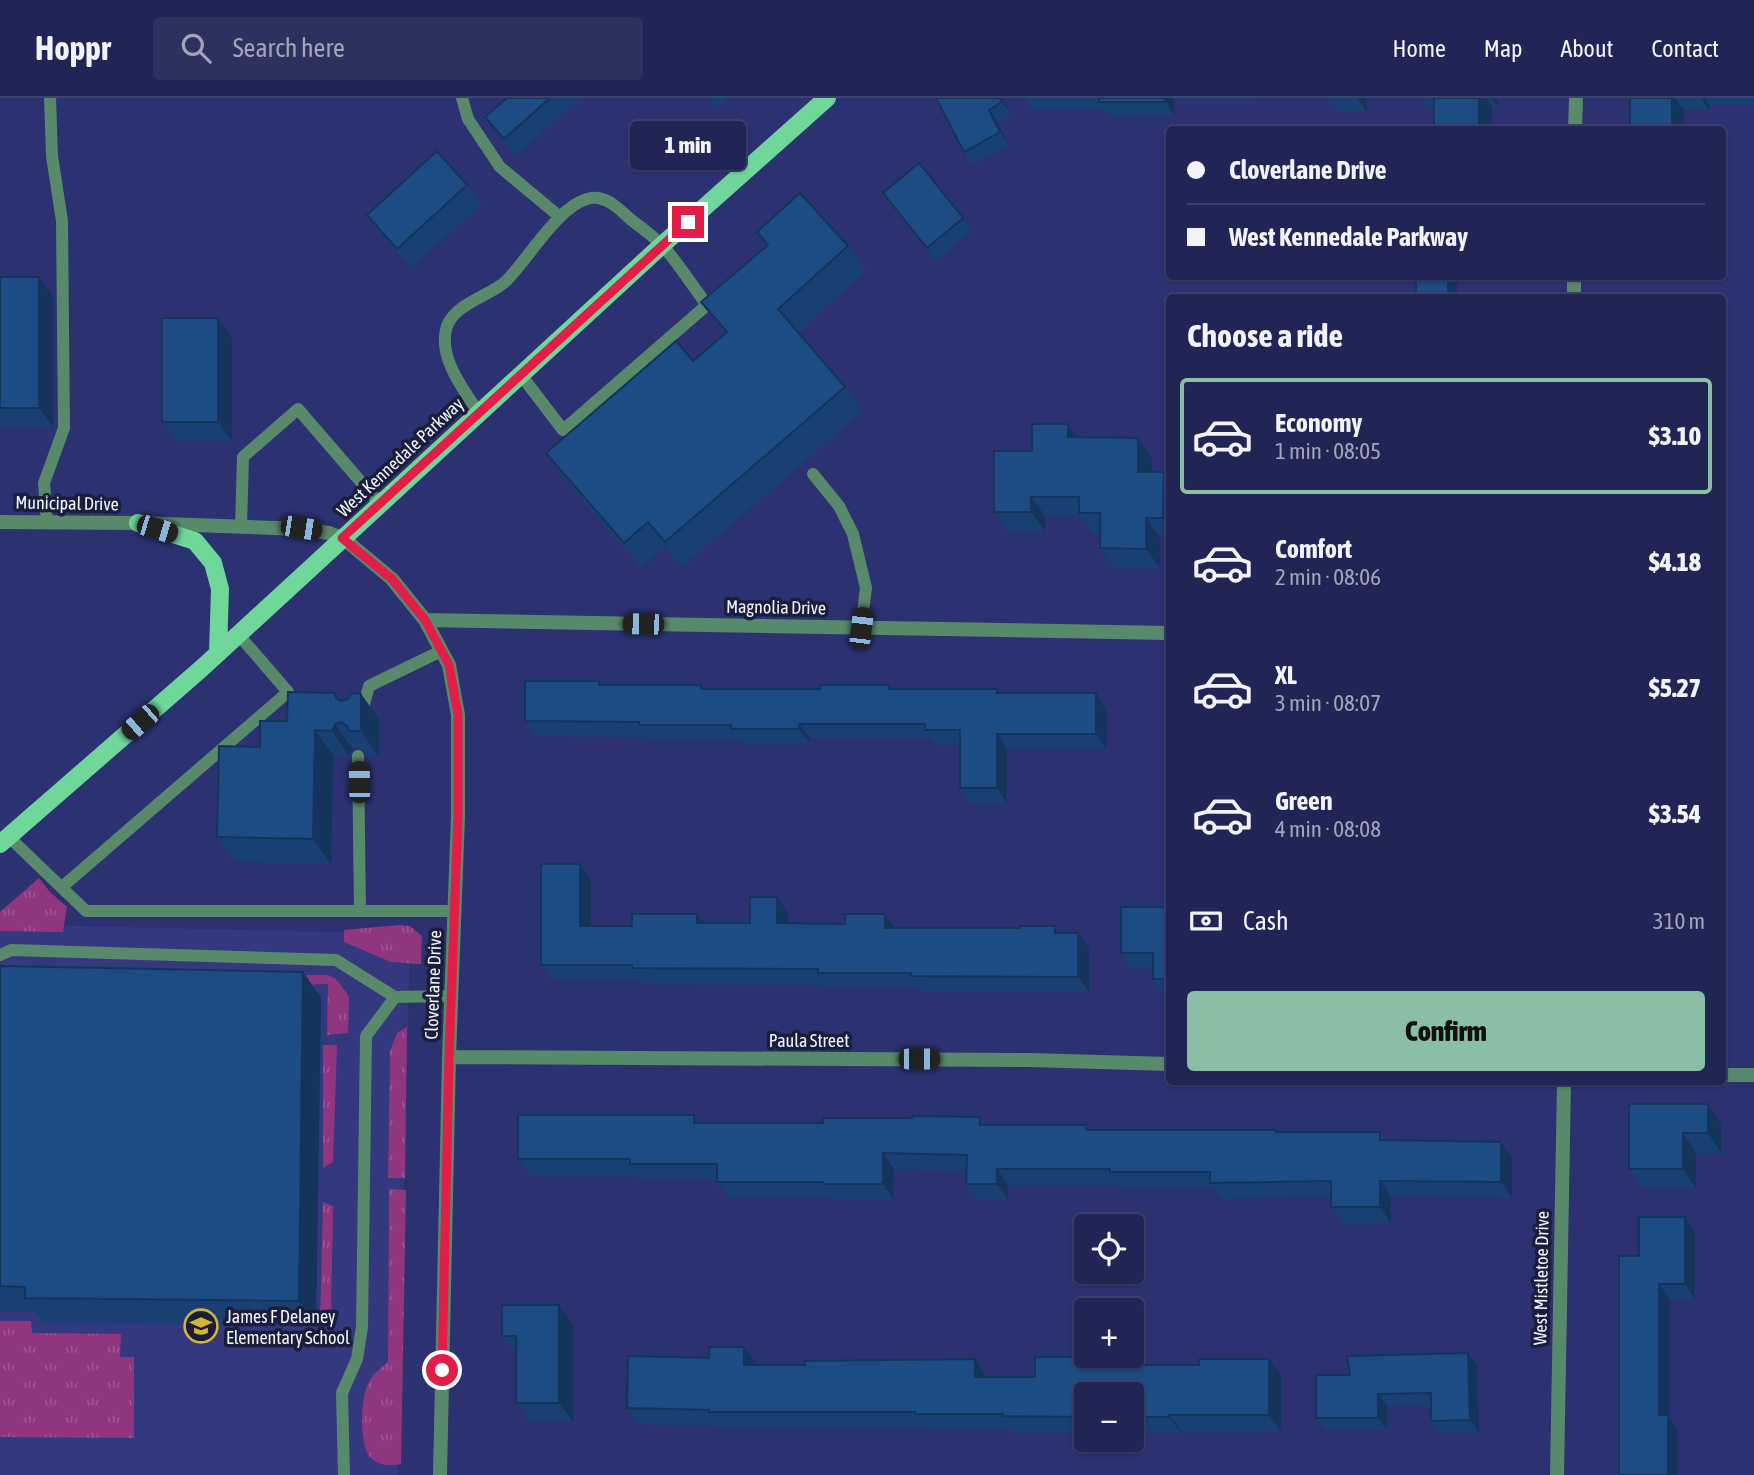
<!DOCTYPE html>
<meta charset="utf-8">
<style>
:root{--surface:#212555;--page:#2d315f;--text:#f1f3f6;--muted:#a2a5b9;--line:#3e426c;--accent:#8abfa5}
body{margin:0;font-family:"Asap Condensed",sans-serif;background:var(--page);color:var(--text);height:100vh;display:flex;flex-direction:column;font-size:26px;white-space:nowrap}
*{box-sizing:border-box;margin:0}
p{font-size:23px;color:var(--muted)}
.icon{flex:none;width:38px;height:38px;fill:none;stroke:currentColor;stroke-width:2;stroke-linecap:round;stroke-linejoin:round}
.map{position:relative;flex:1;overflow:hidden}
.side{position:absolute;left:1166px;top:196px;width:560px;height:791px;display:flex;flex-direction:column;background:var(--surface);border-radius:7px;box-shadow:0 2px 5px #0004,0 0 0 2px var(--line)}
.side>*{flex:none}
.banner{position:absolute;left:1166px;top:28px;width:560px;height:154px;border-radius:7px;box-shadow:0 2px 5px #0004,0 0 0 2px var(--line);display:grid;align-content:center;height:154px;padding:0 21px;background:var(--surface)}
.buttons{position:absolute;left:1074px;top:1116px;display:grid;gap:14px}
.buttons a{display:grid;place-items:center;width:70px;height:70px;border-radius:7px;background:var(--surface);box-shadow:0 2px 5px #0004,0 0 0 2px var(--line);font-size:35px}
.end{position:absolute;width:32px;height:32px;margin:-16px;border:9px solid #e11d48;background:#fff;box-shadow:0 0 0 4px #fff}
.from{border-radius:50%}
.bubble{position:absolute;height:49px;border-radius:7px;background:var(--surface);box-shadow:0 2px 5px #0004,0 0 0 2px var(--line);font-size:23px;font-weight:800;line-height:49px;text-align:center}
.car{position:absolute;width:21px;height:42px;margin:-21px -10px;border-radius:9px;box-shadow:0 0 5px 2px #0007;background:linear-gradient(#222 24%,#8ab4d8 0 40%,#222 0 76%,#8ab4d8 0 86%,#222 0)}
.banner b{display:flex;align-items:center;gap:24px;height:66px;font-size:26px}
.banner b+b{border-top:2px solid var(--line)}
.banner i{width:18px;height:18px;background:var(--text)}
ul{padding:0;list-style:none}
li{display:flex;align-items:center;gap:21px;height:116px;margin:0 14px 10px;padding:0 7px;border:4px solid transparent;border-radius:7px}
li div{flex:1}
li b{display:block;font-size:26px}
li em{font-style:normal;font-weight:800}
li.selected{border-color:var(--accent)}
li>.icon{width:63px;height:63px;stroke-width:1.5}
h2{padding:0 21px;font-size:32px;line-height:84px}
.pay{display:flex;align-items:center;gap:18px;height:77px;padding:0 21px;font-size:26px}
.pay p{margin-inline-start:auto}
.cta{display:flex;gap:14px;margin-top:auto;padding:14px 21px}
.cta a{flex:1;height:80px;border-radius:7px;background:var(--accent);color:#111;font-size:28px;font-weight:800;line-height:80px;text-align:center}
header{display:flex;align-items:center;gap:42px;box-sizing:border-box;height:98px;padding:0 35px;background:var(--surface);border-bottom:2px solid var(--line)}
header strong{font-size:33px}
nav{display:flex;gap:38px;margin-inline-start:auto;font-size:24px}
.search{width:490px;height:63px;background:var(--page);display:flex;align-items:center;gap:18px;box-sizing:border-box;padding:0 24px;border-radius:7px;color:var(--muted);font-size:26px}
.map>svg:first-child{display:block}
.built{fill:#33387f}
.grass{fill:url(#grass-tufts)}
.lines{fill:none;stroke-linecap:round;stroke-linejoin:round}
.service{stroke:#59896b;stroke-width:12}
.minor{stroke:#59896b;stroke-width:14}
.primary{stroke:#6fd799;stroke-width:18}
.wall{fill:#194072}
.shaded-wall{fill:#14345c}
.building{fill:#1d4b84;stroke:#14345c;stroke-width:2}
.route{stroke:#e11d48;stroke-width:9}
.labels{text-anchor:middle;dominant-baseline:central;stroke-width:7;stroke-linejoin:round;paint-order:stroke}
.street-label{font-size:18px;fill:#f3f4fc;stroke:#1a1e3a}
.poi-label{font-size:18px;fill:#f3f4fc;stroke:#1a1e3a;text-anchor:start}
</style>
<header>
<strong>Hoppr</strong>
<div class="search"><svg class="icon" aria-label="search" viewBox="0 0 24 24"><circle cx="10" cy="10" r="6"/><path d="M15 15l6 6"/></svg>Search here</div>
<nav><a>Home</a><a>Map</a><a>About</a><a>Contact</a></nav>
</header>
<div class="map">
<svg width="1754" height="1377" viewBox="0 0 1754 1377">
<defs>
<pattern id="grass-tufts" width="24" height="20" patternUnits="userSpaceOnUse" patternTransform="scale(1.75)"><rect width="24" height="20" fill="#8f367f"/><path d="M3 7l-1-3M5 7V3M7 7l1-3M15 17l-1-3M17 17v-4M19 17l1-3" fill="none" stroke="#9f5492"/></pattern>
</defs>
<rect width="100%" height="100%" fill="#2c3171"/>
<path class="built" d="M0 826 410 836 398 1377H0Z"/>
<path class="grass" d="M39 780 50 794 67 809 63 834 0 833V814Z
M399 827 410 828 422 838 421 866 391 864 344 844V832Z
M307 877H328L336 881 346 894 349 899 348 935 327 937 328 886 293 887Z
M407 929 405 1080H388L390 953 397 935Z
M323 947H337L333 1064 323 1070Z
M389 1091 406 1092 401 1366C391 1368 378 1368 370 1359 359 1346 360 1298 369 1284 373 1276 381 1270 388 1264Z
M323 1104 333 1108 331 1226H320Z
M0 1223H31L32 1235 121 1236 120 1259H134V1340L0 1339Z"/>
<g class="lines">
<path class="service" d="M462 0 468 21 500 69 560 119
M479 315C463 291 437 258 447 228 455 206 489 198 505 184 528 163 564 96 598 100 611 102 620 112 629 120 640 129 652 137 662 147 677 163 693 189 707 207L563 332 521 277
M813 376 839 408 853 436 866 490 861 530
M47 424 44 385 64 330 62 123 52 58 50 0
M241 429 243 359 298 311 380 406
M361 617 369 588 441 553
M358 658 360 813
M9 739 86 813H455
M62 789 288 594 238 536
M0 857 11 852 336 862 395 899 451 898
M344 1377 342 1295 357 1261 362 1229 366 938 395 899"/>
<path class="minor" d="M1575 32 1576 0
M1574 200V178
M0 424 138 425 301 431 329 435 343 440 392 481 425 522 449 567 458 617V718L449 959 440 1377
M425 522 1169 535
M449 959 1030 962 1169 966
M1722 977H1754
M1557 1377 1564 984"/>
<path class="primary" d="M138 425 195 443 213 465 220 491 218 555
M0 746 202 570 662 147 827 0"/>
</g>
<path class="wall" d="M507 0H581L516 58 497 36 485 19Z
M709 0H728L717 10Z
M936 0H1002L1012 17 998 25 1009 47 973 67 964 54Z
M1024 0H1261V1H1174V17H1108L1105 12H1033Z
M1327 0H1367V13H1337Z
M1422 0H1498V9H1492V32L1434 9H1428Z
M1630 0H1754V7H1709V12H1684V32Z
M467 87 481 107 411 170 380 136 367 117Z
M883 95 963 120 972 133 936 163Z
M757 134 848 148 866 173 798 234 845 289 862 314 682 469 665 449 641 470 563 379 546 355 693 263 725 236 701 204 766 148Z
M0 179H39L53 198V329H0Z
M232 239V343H176L162 324Z
M1068 326 1077 339 1138 340 1152 360V374L1169 381V439H1160V470H1113L1100 450V435H1092L1081 418H1045V433H1008L994 414 1032 353Z
M602 587H701L703 591H820L889 587 891 591H997L1000 595 1106 610V651H1007V705H970L960 690V647H936L931 640H810V645H741L739 642H649L647 639 535 638 525 623Z
M361 596 379 621 378 658H367L362 651 359 649 353 651 349 658 333 657 331 766 235 764 217 739 287 623 339 602 341 603 348 601Z
M580 766 591 782V828H632L703 825H750L777 799 788 814V825L895 830H1020L1055 828 1060 835 1089 850V894L922 893 920 890H829L827 887 643 886 640 882H552L541 867Z
M1169 809V897H1164L1153 881V870H1131L1121 855Z
M0 868 303 874 321 900 316 1228 43 1225 35 1214 0 1213Z
M1629 1006 1721 1025V1055H1696V1090H1642L1629 1071Z
M980 1019 986 1027 1090 1032H1276L1277 1034H1380L1386 1042 1512 1060V1100L1391 1098V1125H1342L1331 1109V1099L1221 1101 1213 1090H1121L1119 1087H1008V1102H977L966 1086 967 1073 894 1071V1102H835L833 1100H729L717 1084V1082H641L638 1077H530L518 1061 699 1025H823L912 1020Z
M1695 1134V1201H1670V1320L1678 1332V1377L1639 1158Z
M559 1207 573 1226V1324H530L516 1305V1257L502 1238Z
M1468 1255 1477 1267 1479 1335H1440L1431 1323V1308H1387V1332H1325L1316 1320 1350 1277Z
M709 1260 756 1265V1267L986 1278V1279H1035L1088 1267 1281 1278V1333H1181V1335H1132V1297H1087V1335H1014L1013 1332H926L924 1330H720L719 1328 638 1326 627 1310Z"/>
<path class="shaded-wall" d="M1000 0H1002L1012 17 1002 4Z
M1165 0H1173L1174 1V17L1165 4Z
M1357 0H1367V13Z
M1479 0H1486L1492 9V32H1479Z
M1492 0H1498V9Z
M1672 0H1675L1684 12V32H1672Z
M1701 0H1704L1709 7V12Z
M989 12 998 25 1009 47 1000 34Z
M1448 178H1457V200H1448Z
M39 179 53 198V329L39 310Z
M218 220 232 239V343L218 324Z
M1068 326 1081 345 1068 339Z
M1138 340 1152 360V393L1138 374Z
M1164 374 1169 381V428L1163 420Z
M1031 399 1045 418V433L1031 414Z
M1146 420 1160 439V470L1146 451Z
M1096 595 1106 610V651L1096 636Z
M361 596 379 621 378 658 361 633Z
M335 626 353 651 349 658 332 633Z
M799 626 810 640V645L799 631Z
M315 632 333 657 331 766 313 741Z
M997 636 1007 651V705L997 690Z
M580 766 591 782V844L580 828Z
M777 799 788 814V840L777 825Z
M697 816 708 831 697 825Z
M885 816 896 831 885 830Z
M1078 835 1089 850V894L1078 879Z
M303 874 321 900 316 1228 299 1203Z
M1708 1006 1721 1025V1055L1708 1035Z
M1683 1035 1696 1055V1090L1683 1071Z
M1501 1044 1512 1060V1100L1501 1084Z
M883 1055 894 1071V1102L883 1086Z
M997 1071 1008 1087V1102L997 1086Z
M1380 1083 1391 1098V1125L1380 1109Z
M1685 1119 1695 1134V1201L1685 1186Z
M1659 1186 1670 1201V1320L1678 1332V1377H1668L1659 1317Z
M559 1207 573 1226V1324L559 1305Z
M744 1249 756 1265V1283L744 1267Z
M1468 1255 1477 1267 1479 1335 1470 1322Z
M975 1261 986 1278V1295L975 1279Z
M1269 1261 1281 1278V1333L1269 1317Z
M1378 1296 1387 1308V1332L1378 1320Z
M1169 1317 1181 1333V1335L1169 1319Z"/>
<path class="building" d="M507 0H550L504 41 485 19Z
M936 0H1000L1002 4 989 12 1000 34 964 54Z
M1099 0H1165V4H1099Z
M1434 0H1479V32H1434Z
M1630 0H1672V32H1630Z
M437 53 467 87 397 151 367 117Z
M919 65 963 120 927 150 883 95Z
M800 95 848 148 778 211 845 289 665 444 648 424 624 445 546 355 676 243 693 263 727 234 701 204 768 147 757 134Z
M1416 178H1448V200H1416Z
M0 179H39V310H0Z
M162 220H218V324H162Z
M1032 326H1068V339L1138 340V374H1164L1163 420H1146V451L1100 450V415H1079V399H1031V414H994V353H1032Z
M525 583H599V587H701V591H820V587H889V591H997V595H1096V636H997V690H960V632H925V626H799V631H731V627H639V624L525 623Z
M288 594 334 595 336 600 341 603 348 601 351 595 361 596V633H349L347 628 341 624 335 626 332 633 315 632 313 741 217 739 219 648 260 649V623H287Z
M541 766H580V828H632V816H697V825H750V799H777V825L845 826V816H885V830H1020V828H1055V835H1078V879L911 878V875H818V871L632 870V867H541Z
M1121 809H1169V881H1153V855H1121Z
M0 868 303 874 299 1203 25 1200V1189L0 1188Z
M1629 1006H1708V1035H1683V1071H1629Z
M518 1017H694V1025H823V1020H912V1018L980 1019V1027H1086V1032H1276V1034H1380V1042L1501 1044V1084L1380 1083V1109H1331V1083L1210 1085V1074H1110V1071H997V1086H966L967 1057 883 1055V1086H823V1084H717V1066H630V1061H518Z
M1639 1119H1685V1186H1659V1317H1668V1377H1619V1158H1639Z
M502 1207H559V1305H516V1238H502Z
M709 1249H744V1267H805V1263L975 1261V1279H1035V1259H1083V1267H1199V1261H1269V1317H1169V1319H1132V1297H1087V1319L1003 1318V1316H915V1314H709V1312L627 1310 628 1258 709 1260Z
M1468 1255 1470 1322 1431 1323V1295L1378 1296V1320H1316V1277H1350L1347 1258Z"/>
<g class="lines">
<path class="route" d="M442 1272 449 959 458 718V617L449 567 425 522 392 481 342 440 688 124"/>
</g>
<defs>
<symbol id="school-ring" viewBox="-11 -11 22 22"><circle r="9.5" fill="#1a1e3a" stroke="#d3b635" stroke-width="1.5"/><path d="M0-5L7-2L0 1L-7-2ZM-4 1L0 2.5L4 1V4Q0 6-4 4Z" fill="#d3b635"/></symbol>
</defs>
<g fill-rule="evenodd">
<use href="#school-ring" x="182" y="1209" width="38" height="38"/>
</g>
<g class="labels">
<g class="street-label">
<text transform="translate(400 359) rotate(-43)">West Kennedale Parkway</text>
<text transform="translate(67 405) rotate(1)">Municipal Drive</text>
<text transform="translate(776 509) rotate(1)">Magnolia Drive</text>
<text transform="translate(433 887) rotate(-88)">Cloverlane Drive</text>
<text x="809" y="942">Paula Street</text>
<text transform="translate(1541 1180) rotate(-89)">West Mistletoe Drive</text>
</g>
<g class="poi-label">
<text x="226" y="1218">James F Delaney<tspan x="226" dy="21">Elementary School</tspan></text>
</g>
</g>
</svg>
<div class="buttons">
<a><svg class="icon" aria-label="locate" viewBox="0 0 24 24"><circle cx="12" cy="12" r="6"/><path d="M12 2v4M12 18v4M2 12h4M18 12h4"/></svg></a>
<a>+</a>
<a>−</a>
</div>
<i class="end from" style="left:442px;top:1272px"></i>
<i class="end" style="left:688px;top:124px"></i>
<div class="bubble" style="left:630px;top:23px;width:116px">1 min</div>
<i class="car" style="left:301px;top:430px;rotate:99deg"></i>
<i class="car" style="left:157px;top:431px;rotate:107deg"></i>
<i class="car" style="left:643px;top:526px;rotate:271deg"></i>
<i class="car" style="left:861px;top:530px;rotate:7deg"></i>
<i class="car" style="left:140px;top:624px;rotate:229deg"></i>
<i class="car" style="left:359px;top:684px;rotate:359deg"></i>
<i class="car" style="left:919px;top:961px;rotate:90deg"></i>
<div class="banner">
<b><i class="from"></i>Cloverlane Drive</b>
<b><i></i>West Kennedale Parkway</b>
</div>
<section class="side">
<h2>Choose a ride</h2>
<ul>
<li class="selected"><svg class="icon" aria-label="car" viewBox="0 0 24 24"><path d="M5 17H2v-5l4-1 3-4h7l3 4 3 1v5h-3M9 17h6M6 11h13"/><circle cx="7" cy="17" r="2"/><circle cx="17" cy="17" r="2"/></svg><div><b>Economy</b><p>1 min · 08:05</p></div><em>$3.10</em></li>
<li><svg class="icon" aria-label="car" viewBox="0 0 24 24"><path d="M5 17H2v-5l4-1 3-4h7l3 4 3 1v5h-3M9 17h6M6 11h13"/><circle cx="7" cy="17" r="2"/><circle cx="17" cy="17" r="2"/></svg><div><b>Comfort</b><p>2 min · 08:06</p></div><em>$4.18</em></li>
<li><svg class="icon" aria-label="car" viewBox="0 0 24 24"><path d="M5 17H2v-5l4-1 3-4h7l3 4 3 1v5h-3M9 17h6M6 11h13"/><circle cx="7" cy="17" r="2"/><circle cx="17" cy="17" r="2"/></svg><div><b>XL</b><p>3 min · 08:07</p></div><em>$5.27</em></li>
<li><svg class="icon" aria-label="car" viewBox="0 0 24 24"><path d="M5 17H2v-5l4-1 3-4h7l3 4 3 1v5h-3M9 17h6M6 11h13"/><circle cx="7" cy="17" r="2"/><circle cx="17" cy="17" r="2"/></svg><div><b>Green</b><p>4 min · 08:08</p></div><em>$3.54</em></li>
</ul>
<div class="pay"><svg class="icon" aria-label="cash" viewBox="0 0 24 24"><path d="M3 7h18v10H3z"/><circle cx="12" cy="12" r="2"/></svg>Cash<p>310 m</p></div>
<div class="cta"><a>Confirm</a></div>
</section>
</div>
